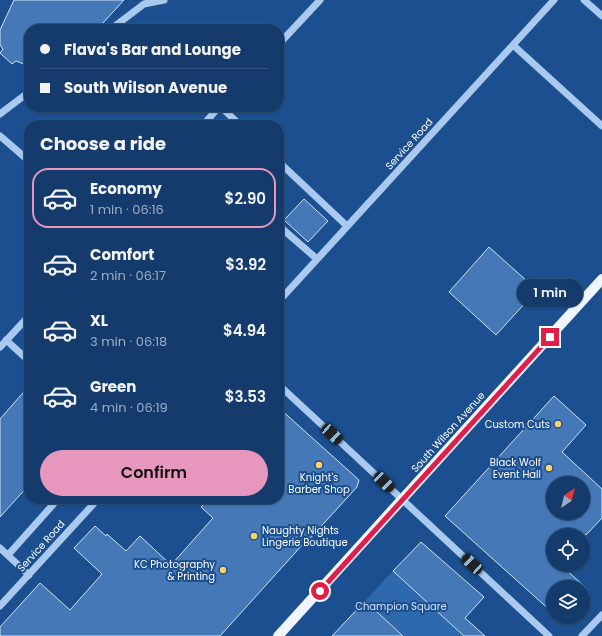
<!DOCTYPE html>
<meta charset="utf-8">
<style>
:root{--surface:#143b6b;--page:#214673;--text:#f1f3f6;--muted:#9dadc1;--line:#33557e;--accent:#e797bd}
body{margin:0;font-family:Poppins,sans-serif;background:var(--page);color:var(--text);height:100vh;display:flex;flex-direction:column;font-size:15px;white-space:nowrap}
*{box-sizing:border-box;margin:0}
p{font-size:13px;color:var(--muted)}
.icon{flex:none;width:22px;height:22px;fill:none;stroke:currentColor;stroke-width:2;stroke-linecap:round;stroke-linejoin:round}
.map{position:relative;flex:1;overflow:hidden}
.drawer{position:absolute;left:24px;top:120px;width:260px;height:384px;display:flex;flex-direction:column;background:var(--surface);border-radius:16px;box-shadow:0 1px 3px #0004,0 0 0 1px var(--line)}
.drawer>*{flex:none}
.banner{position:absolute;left:24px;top:24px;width:260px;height:88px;border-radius:16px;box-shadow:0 1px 3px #0004,0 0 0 1px var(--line);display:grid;align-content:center;height:88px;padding:0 16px;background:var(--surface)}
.needle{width:26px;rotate:35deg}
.controls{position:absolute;left:546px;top:476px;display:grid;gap:8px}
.controls a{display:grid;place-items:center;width:44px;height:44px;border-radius:50%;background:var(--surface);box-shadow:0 1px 3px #0004,0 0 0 1px var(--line);font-size:20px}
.end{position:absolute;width:18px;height:18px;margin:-9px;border:5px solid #e11d48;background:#fff;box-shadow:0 0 0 2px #fff}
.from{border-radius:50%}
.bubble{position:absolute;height:28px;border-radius:14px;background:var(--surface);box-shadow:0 1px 3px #0004,0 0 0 1px var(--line);font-size:13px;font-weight:600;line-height:28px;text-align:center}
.car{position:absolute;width:12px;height:24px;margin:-12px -6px;border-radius:5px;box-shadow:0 0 3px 1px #0007;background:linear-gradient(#222 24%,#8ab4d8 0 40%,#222 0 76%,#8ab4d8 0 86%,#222 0)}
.banner b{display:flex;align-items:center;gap:14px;height:38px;font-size:15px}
.banner b+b{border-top:1px solid var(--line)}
.banner i{width:10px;height:10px;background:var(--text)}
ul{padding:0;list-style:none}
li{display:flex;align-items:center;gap:12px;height:60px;margin:0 8px 6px;padding:0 8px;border:2px solid transparent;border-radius:16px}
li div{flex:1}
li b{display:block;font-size:15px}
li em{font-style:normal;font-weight:600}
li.selected{border-color:var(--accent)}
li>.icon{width:36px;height:36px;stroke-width:1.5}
h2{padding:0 16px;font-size:18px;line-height:48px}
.cta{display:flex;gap:8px;margin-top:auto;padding:8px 16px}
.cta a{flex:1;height:46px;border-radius:24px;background:var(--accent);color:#111;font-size:16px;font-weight:600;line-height:46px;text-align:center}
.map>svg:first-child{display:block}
.green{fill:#2e69ad}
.building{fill:#4478b7;stroke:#cfe3fa;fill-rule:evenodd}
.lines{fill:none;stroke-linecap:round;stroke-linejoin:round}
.minor{stroke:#a9c9ee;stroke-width:7}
.major{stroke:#f0f6ff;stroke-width:10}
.route{stroke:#e11d48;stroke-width:5}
.poi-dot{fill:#ffd166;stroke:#1b4f8f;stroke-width:1.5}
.labels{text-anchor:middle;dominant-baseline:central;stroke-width:4;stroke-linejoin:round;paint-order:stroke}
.street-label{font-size:10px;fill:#fff;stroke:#1b4f8f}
.poi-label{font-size:10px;fill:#fff;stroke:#1b4f8f;text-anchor:end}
.park-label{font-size:10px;fill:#cfe3fa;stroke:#1b4f8f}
</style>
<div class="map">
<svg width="602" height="636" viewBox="0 0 602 636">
<rect width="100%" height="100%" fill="#1b4f8f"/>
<path class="green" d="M393 571 464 636H404L365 601Z"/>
<path class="building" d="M14 0H124L102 24 94 29H29V66L16 61 12 64 0 53 3 49 0 45V30Z
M304 199 328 221 308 242 284 220Z
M489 247 537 290 496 335 449 292Z
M29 386V485L0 517V419Z
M554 396 586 425 562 452 602 489V518L586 535H553V565H561L585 587H553V613L445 516ZM553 483H583V513H553Z
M279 408 359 480 357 487 305 544 304 543 220 636H0V627L40 583 70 610 102 574 74 548 95 526 106 536 107 534 126 551 140 536 171 565 213 518 201 507 209 499H279Z
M421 542 484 597 465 618 485 636H464L393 571Z
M365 601 403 636H332Z"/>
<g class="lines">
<path class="minor" d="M584 0 602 16
M111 29 144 4 164 0
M279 44 320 0
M513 45 602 126
M221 107 240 125
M0 114 29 92
M203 125 219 107
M0 136 29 161
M279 162 347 226
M279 226 317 259
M279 301 554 0
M6 340 29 361
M0 347 29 316
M279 385 549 636
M0 548 29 575
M8 555 58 499
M0 606 98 499
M582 636 602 615"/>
<path class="major" d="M278 636 602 279"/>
</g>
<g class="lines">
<path class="route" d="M320 591 550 337"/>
</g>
<g class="poi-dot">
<circle cx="558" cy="424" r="4"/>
<circle cx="319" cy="465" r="4"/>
<circle cx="549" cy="468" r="4"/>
<circle cx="254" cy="536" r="4"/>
<circle cx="223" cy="570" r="4"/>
</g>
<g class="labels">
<g class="street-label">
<text transform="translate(409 144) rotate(-48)">Service Road</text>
<text transform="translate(448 432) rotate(-48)">South Wilson Avenue</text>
<text transform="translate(41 546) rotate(-48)">Service Road</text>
</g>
<g class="poi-label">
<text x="550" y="424">Custom Cuts</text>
<text x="541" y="462">Black Wolf<tspan x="541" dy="12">Event Hall</tspan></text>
<text x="319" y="477" text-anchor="middle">Knight's<tspan x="319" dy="12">Barber Shop</tspan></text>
<text x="262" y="530" text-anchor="start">Naughty Nights<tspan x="262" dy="12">Lingerie Boutique</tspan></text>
<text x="215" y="564">KC Photography<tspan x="215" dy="12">&amp; Printing</tspan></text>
</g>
<g class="park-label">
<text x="401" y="606">Champion Square</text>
</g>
</g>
</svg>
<div class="controls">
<a><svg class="needle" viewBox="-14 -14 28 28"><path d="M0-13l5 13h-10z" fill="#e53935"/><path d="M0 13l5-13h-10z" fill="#9dadc1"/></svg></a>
<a><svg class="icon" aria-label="locate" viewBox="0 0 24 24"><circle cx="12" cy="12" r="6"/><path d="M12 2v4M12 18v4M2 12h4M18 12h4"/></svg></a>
<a><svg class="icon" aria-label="layers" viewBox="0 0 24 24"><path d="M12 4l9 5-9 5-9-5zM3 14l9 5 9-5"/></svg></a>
</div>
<i class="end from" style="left:320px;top:591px"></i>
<i class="end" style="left:550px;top:337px"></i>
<div class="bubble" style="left:517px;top:279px;width:66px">1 min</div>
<i class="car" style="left:332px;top:434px;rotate:132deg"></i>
<i class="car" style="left:384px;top:482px;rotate:134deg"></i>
<i class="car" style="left:472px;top:564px;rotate:313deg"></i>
<div class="banner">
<b><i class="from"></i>Flava's Bar and Lounge</b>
<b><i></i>South Wilson Avenue</b>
</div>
<section class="drawer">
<h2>Choose a ride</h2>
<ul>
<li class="selected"><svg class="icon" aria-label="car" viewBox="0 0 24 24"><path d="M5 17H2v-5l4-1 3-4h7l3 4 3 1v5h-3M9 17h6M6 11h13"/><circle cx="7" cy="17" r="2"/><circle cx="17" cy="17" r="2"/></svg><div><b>Economy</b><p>1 min · 06:16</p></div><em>$2.90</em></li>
<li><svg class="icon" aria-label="car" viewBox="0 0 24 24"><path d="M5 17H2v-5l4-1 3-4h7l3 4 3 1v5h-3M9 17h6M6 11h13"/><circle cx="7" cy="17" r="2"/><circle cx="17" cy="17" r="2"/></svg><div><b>Comfort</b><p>2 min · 06:17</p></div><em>$3.92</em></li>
<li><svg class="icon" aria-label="car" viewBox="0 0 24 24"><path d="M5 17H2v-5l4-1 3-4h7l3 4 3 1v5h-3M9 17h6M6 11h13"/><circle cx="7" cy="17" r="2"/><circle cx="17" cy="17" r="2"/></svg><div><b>XL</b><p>3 min · 06:18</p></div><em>$4.94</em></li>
<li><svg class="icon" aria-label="car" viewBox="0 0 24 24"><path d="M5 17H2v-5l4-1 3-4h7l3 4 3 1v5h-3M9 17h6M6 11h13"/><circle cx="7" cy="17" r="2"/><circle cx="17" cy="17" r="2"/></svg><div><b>Green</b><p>4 min · 06:19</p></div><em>$3.53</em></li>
</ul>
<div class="cta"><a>Confirm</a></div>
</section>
</div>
